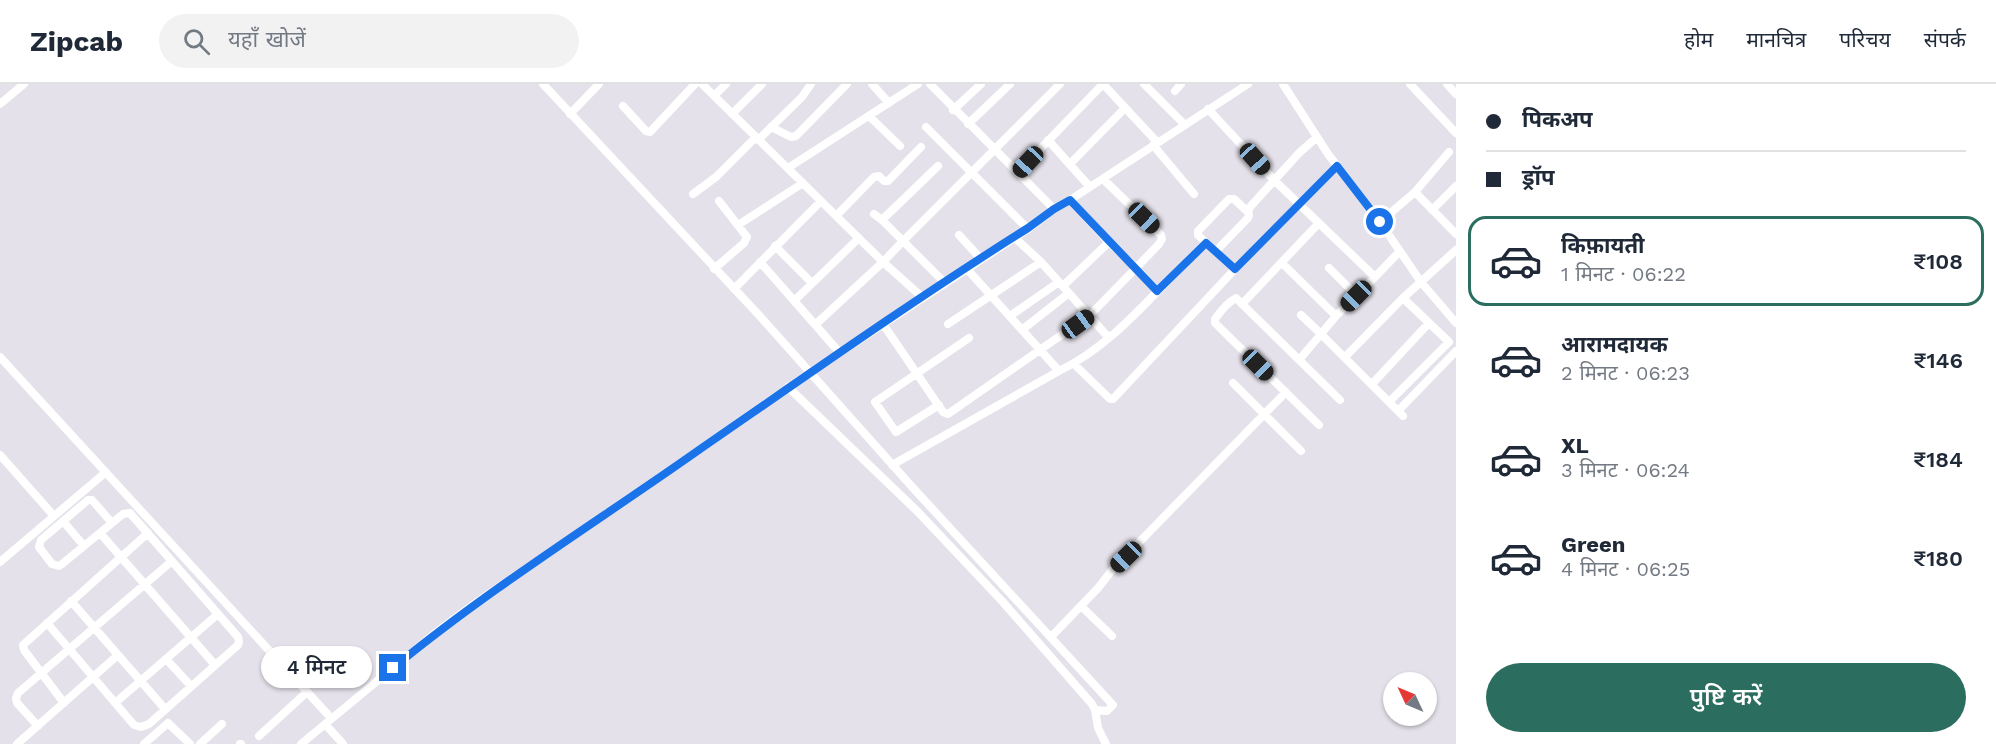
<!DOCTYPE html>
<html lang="hi">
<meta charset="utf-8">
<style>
:root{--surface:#fff;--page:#f2f2f3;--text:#1f2937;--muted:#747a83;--line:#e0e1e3;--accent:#2b6e5f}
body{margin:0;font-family:"Work Sans","Noto Sans Devanagari",sans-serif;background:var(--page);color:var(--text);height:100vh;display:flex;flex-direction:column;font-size:22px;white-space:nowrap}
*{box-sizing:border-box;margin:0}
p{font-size:20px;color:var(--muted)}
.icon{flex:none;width:33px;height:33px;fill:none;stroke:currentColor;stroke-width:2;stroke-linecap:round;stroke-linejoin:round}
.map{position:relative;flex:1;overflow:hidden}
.panel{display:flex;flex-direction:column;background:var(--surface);width:540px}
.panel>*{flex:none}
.guide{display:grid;align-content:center;height:132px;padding:0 30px;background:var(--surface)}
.needle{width:39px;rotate:314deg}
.buttons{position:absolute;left:1383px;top:588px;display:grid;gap:12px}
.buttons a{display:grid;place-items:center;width:54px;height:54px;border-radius:50%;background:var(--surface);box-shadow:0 2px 4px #0004;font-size:30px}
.end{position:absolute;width:27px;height:27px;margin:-14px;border:8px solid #1a73e8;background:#fff;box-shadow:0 0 0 3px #fff}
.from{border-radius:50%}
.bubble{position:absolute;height:42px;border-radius:21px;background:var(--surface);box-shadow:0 2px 4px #0004;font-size:20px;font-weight:600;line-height:42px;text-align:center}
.car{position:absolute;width:18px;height:36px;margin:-18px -9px;border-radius:8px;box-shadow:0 0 4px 2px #0007;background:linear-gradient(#222 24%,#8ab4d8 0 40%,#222 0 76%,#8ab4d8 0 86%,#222 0)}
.guide b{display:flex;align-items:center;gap:21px;height:57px;font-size:22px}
.guide b+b{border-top:2px solid var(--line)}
.guide i{width:15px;height:15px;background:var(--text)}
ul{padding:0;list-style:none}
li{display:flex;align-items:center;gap:18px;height:90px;margin:0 12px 9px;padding:0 18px;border:3px solid transparent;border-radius:18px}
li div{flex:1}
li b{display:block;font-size:22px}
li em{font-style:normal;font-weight:600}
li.selected{border-color:var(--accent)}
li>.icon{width:54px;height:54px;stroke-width:1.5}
.button{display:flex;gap:12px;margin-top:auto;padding:12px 30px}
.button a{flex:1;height:69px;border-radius:36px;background:var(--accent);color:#fff;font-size:24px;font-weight:600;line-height:69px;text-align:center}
header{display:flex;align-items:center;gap:36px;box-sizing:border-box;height:84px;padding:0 30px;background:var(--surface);border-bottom:2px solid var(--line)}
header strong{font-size:28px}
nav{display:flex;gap:33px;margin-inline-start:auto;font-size:21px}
.search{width:420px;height:54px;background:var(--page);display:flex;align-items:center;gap:15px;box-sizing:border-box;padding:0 21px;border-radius:33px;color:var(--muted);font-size:22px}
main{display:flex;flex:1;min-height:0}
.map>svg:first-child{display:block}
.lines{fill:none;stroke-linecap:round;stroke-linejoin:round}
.minor{stroke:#fff;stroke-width:8}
.route{stroke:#1a73e8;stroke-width:8}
</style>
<header>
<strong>Zipcab</strong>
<div class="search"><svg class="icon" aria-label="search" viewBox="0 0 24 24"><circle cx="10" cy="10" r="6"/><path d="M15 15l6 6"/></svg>यहाँ खोजें</div>
<nav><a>होम</a><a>मानचित्र</a><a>परिचय</a><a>संपर्क</a></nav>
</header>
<main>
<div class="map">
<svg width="1456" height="660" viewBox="0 0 1456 660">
<rect width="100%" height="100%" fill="#e5e1ea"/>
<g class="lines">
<path class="minor" d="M543 0 757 229 914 405 1113 621 1107 627 1095 626
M702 0 883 178 923 214
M872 0 889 19
M930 0 1054 125
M1103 0 1157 58
M1144 0 1185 41
M1283 0 1328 70 1380 138 1421 198 1456 239
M1410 0 1456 49
M1447 0 1456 10
M1175 7 1181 0
M714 12 726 0
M0 20 24 0
M623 22 646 47 650 48 695 0
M1208 25 1274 96 1375 193 1336 232 1321 250 1403 332
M953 26 981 0
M570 30 599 0
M732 30 762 0
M869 32 900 62
M968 40 1010 0
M771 43 791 53 796 52 847 0
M926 43 1028 145
M758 56 802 13 811 0
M1048 56 1089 102
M1153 61 1194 110
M1070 80 1125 24
M788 84 918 0
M1018 88 1103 0
M1103 95 1161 151 1162 155 1159 160 1136 184 1157 207
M1415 108 1456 150
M693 110 716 93 755 54
M1070 116 1109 158
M1432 126 1456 102
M837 131 874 93 879 92 884 97H888L921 63
M882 136 938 82
M1380 138 1415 108 1449 68
M738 141 803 99
M959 151 981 175
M1014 153 1041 178 1109 254
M1206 159 1198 151V147L1229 115H1234L1248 128
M775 162 812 199
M1216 167 1248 134 1249 131 1248 128 1250 123 1299 69 1317 53
M760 178 839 268
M1282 179 1336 232
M1329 184 1356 211
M714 185 744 159 747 153 719 117
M1375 193 1400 167
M945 199 903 157 1060 0
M734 205 821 117
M795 216 859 154
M1242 220 1319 139
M1010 232 1059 198
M816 240 883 178 903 157 882 136 874 130
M883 240 943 328 948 330 1090 231 1136 184 1109 158 1063 202
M948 240 1041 178
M1023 245 1069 209
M0 273 331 634
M1345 273 1403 214 1456 166
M1299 276 1321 250 1301 231
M1074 280 1110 315H1113L1235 185
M1059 287C1119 258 1158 202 1206 159L1235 185 1337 82
M1233 299 1301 367
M1372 300 1429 239
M788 303 918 428 1002 517 1092 620 1095 626 1098 644 1106 660
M1389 318 1449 258 1403 214
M939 321 896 348 875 318 969 254
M1398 327 1456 267
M1319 341 1215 239V235C1220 228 1228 218 1236 214L1340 316
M0 371 54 432
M892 381 1059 287 967 185
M63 437 84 462
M100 449 215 581
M0 478 106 388
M71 517 165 625
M1081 522 1112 552
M47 539 134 641 141 643 149 640 238 561 239 558 238 553 130 429 123 430 62 480 59 482 52 480 39 463 41 456 88 416H92L112 439
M1051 553 1098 504 1113 485 1286 308
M166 575 191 602
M64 619 24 566 23 561 148 449
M115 619 218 530
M325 640 343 660
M38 642 17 619 16 614 18 609 172 477
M259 652 307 608
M17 660 118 571
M144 660 168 639 190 660
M200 660 222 640
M240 660H241
M301 660 434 550 474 520 696 368 809 289 1028 145 1054 125 1070 116 1248 0"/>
</g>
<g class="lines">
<path class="route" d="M393 584C489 505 595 439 696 368 806 292 915 215 1028 144L1054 125 1070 116 1157 207 1206 159 1235 185 1337 82 1380 138"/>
</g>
</svg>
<div class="buttons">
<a><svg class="needle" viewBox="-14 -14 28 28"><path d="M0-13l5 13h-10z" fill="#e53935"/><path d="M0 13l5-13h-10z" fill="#747a83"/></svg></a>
</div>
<i class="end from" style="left:1380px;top:138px"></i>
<i class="end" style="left:393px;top:584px"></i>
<div class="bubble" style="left:261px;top:562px;width:111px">4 मिनट</div>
<i class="car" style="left:1255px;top:75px;rotate:138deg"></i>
<i class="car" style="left:1028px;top:78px;rotate:223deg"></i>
<i class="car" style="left:1144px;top:134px;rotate:134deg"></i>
<i class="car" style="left:1356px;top:212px;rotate:225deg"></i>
<i class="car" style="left:1078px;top:240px;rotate:54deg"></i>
<i class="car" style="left:1258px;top:281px;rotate:135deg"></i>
<i class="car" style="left:1126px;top:473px;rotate:226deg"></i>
</div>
<section class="panel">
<div class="guide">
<b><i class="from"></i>पिकअप</b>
<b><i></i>ड्रॉप</b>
</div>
<ul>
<li class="selected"><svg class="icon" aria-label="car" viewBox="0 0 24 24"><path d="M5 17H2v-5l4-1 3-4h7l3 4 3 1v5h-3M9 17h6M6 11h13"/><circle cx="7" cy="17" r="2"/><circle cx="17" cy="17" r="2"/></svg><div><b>किफ़ायती</b><p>1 मिनट · 06:22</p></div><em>₹108</em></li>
<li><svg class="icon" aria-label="car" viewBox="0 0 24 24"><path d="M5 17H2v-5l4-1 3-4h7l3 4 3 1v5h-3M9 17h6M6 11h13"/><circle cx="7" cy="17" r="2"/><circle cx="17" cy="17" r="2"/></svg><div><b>आरामदायक</b><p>2 मिनट · 06:23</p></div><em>₹146</em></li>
<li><svg class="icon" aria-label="car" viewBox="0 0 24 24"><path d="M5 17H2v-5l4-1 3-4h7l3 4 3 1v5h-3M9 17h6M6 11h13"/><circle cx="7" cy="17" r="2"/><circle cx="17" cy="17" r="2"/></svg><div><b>XL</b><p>3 मिनट · 06:24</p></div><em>₹184</em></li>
<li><svg class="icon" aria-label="car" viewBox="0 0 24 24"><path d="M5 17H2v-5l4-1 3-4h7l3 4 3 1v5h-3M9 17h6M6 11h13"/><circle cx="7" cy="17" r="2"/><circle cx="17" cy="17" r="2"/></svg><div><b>Green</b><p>4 मिनट · 06:25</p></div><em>₹180</em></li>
</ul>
<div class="button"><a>पुष्टि करें</a></div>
</section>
</main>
